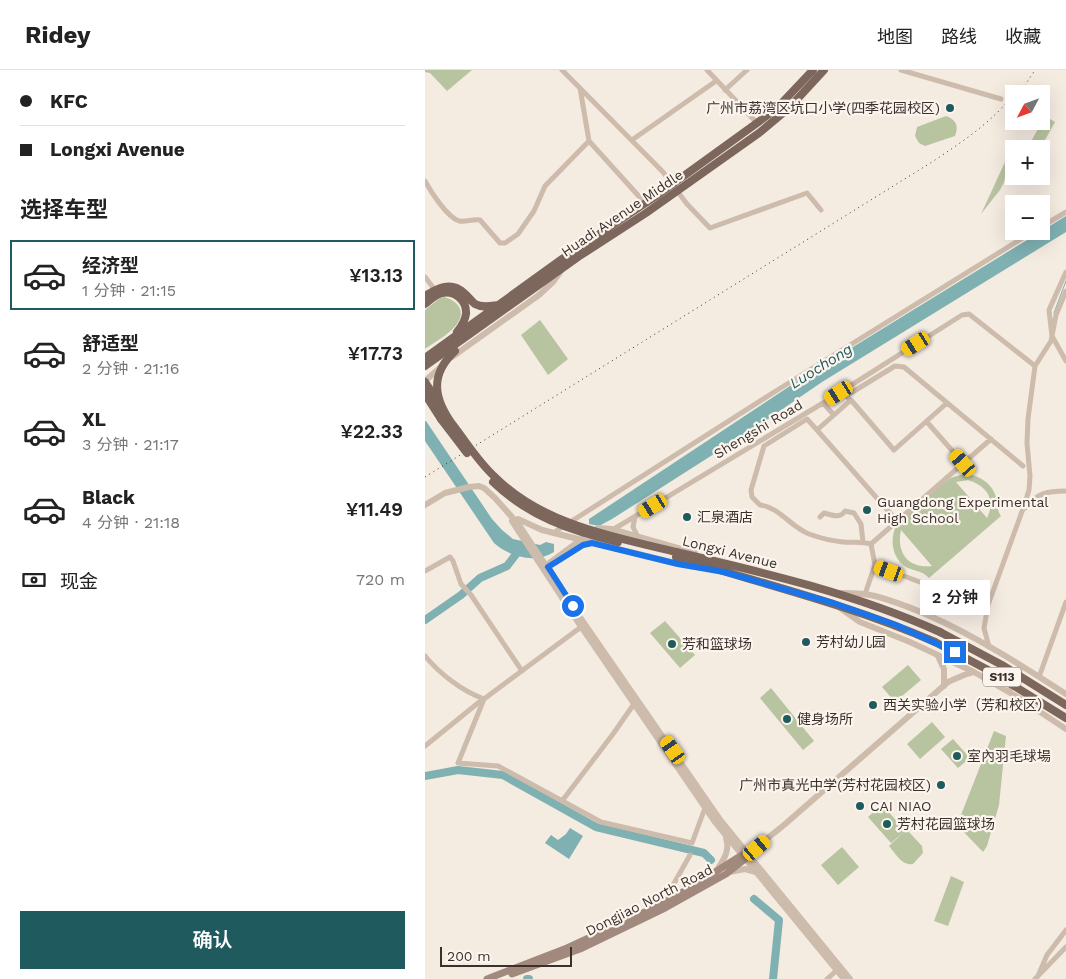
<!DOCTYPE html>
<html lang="zh">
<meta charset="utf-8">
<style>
:root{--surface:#fff;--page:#f2f2f2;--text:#222;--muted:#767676;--line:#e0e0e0;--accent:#1f5a5e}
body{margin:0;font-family:"Work Sans","Noto Sans SC",sans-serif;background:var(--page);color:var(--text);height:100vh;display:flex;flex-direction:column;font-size:19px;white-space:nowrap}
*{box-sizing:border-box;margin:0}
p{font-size:16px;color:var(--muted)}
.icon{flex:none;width:28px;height:28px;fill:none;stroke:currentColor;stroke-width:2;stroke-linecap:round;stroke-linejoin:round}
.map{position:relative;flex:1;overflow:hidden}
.sheet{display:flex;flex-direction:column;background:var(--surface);width:425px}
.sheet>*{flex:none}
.banner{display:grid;align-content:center;height:110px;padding:0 20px;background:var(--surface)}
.needle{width:32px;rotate:229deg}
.controls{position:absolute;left:580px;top:15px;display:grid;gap:10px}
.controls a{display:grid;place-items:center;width:45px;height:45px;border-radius:0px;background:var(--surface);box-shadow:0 5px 20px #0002;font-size:25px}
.scale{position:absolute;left:15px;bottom:12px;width:132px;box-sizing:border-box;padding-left:5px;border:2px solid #3b302b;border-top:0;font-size:14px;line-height:18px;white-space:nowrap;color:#3b302b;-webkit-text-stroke:4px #fbf5ee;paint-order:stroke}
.end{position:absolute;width:22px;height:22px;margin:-11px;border:6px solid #1a73e8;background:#fff;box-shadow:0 0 0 2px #fff}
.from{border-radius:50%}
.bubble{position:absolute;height:35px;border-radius:0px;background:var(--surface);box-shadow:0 5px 20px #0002;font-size:16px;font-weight:600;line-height:35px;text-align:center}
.car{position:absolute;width:15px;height:30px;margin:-15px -8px;border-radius:6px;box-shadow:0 0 4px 1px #0007;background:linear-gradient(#f5c518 24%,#345 0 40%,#f5c518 0 76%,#345 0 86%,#f5c518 0)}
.banner b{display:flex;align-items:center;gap:18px;height:48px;font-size:19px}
.banner b+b{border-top:1px solid var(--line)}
.banner i{width:12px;height:12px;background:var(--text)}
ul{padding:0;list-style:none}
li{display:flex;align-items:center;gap:15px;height:70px;margin:0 10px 8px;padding:0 10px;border:2px solid transparent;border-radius:0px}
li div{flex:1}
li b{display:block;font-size:19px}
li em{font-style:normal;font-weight:600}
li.selected{border-color:var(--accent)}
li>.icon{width:45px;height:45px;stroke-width:1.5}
h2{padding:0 20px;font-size:22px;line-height:60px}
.pay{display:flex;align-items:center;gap:12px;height:55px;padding:0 20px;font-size:19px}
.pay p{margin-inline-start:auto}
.action{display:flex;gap:10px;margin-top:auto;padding:10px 20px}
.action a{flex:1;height:58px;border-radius:0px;background:var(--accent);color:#fff;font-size:20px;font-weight:600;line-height:58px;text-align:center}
header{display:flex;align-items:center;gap:30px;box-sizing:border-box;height:70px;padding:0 25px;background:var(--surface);border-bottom:1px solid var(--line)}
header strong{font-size:24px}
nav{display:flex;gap:28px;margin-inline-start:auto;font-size:18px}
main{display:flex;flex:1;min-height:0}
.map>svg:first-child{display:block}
.green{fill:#b8c4a0;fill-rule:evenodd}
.water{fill:#7fb0b2}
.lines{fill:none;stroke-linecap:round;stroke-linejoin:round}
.stream{stroke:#7fb0b2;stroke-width:1}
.river{stroke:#7fb0b2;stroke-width:8}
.minor{stroke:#cdbbac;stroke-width:5}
.tertiary{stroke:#cdbbac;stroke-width:6}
.secondary{stroke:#a18a7d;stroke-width:7}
.primary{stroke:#7d675c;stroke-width:8}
.rail{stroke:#3b302b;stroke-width:1;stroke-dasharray:1 4;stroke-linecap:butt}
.primary-bridge{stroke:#7d675c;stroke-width:8}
.route{stroke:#1a73e8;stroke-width:6}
.poi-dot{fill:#1f5a5e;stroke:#fbf5ee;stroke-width:2}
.labels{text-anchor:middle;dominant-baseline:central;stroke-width:4.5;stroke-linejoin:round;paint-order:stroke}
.shield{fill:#fbf5ee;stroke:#756b66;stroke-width:1}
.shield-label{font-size:12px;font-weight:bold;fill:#3b302b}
.poi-label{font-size:14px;fill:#3b302b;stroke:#fbf5ee;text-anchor:start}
.street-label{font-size:14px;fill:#3b302b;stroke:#fbf5ee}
.water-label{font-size:15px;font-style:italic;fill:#1f5a5e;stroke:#fbf5ee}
</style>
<header>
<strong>Ridey</strong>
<nav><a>地图</a><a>路线</a><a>收藏</a></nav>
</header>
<main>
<section class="sheet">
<div class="banner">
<b><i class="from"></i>KFC</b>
<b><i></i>Longxi Avenue</b>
</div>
<h2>选择车型</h2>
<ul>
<li class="selected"><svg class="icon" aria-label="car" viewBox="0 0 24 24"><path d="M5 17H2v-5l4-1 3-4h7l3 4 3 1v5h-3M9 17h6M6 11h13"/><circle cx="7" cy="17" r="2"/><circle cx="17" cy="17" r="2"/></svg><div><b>经济型</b><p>1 分钟 · 21:15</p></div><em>¥13.13</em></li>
<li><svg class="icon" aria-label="car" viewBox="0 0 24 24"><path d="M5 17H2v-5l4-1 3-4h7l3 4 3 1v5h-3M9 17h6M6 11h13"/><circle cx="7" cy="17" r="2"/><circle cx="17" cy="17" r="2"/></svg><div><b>舒适型</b><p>2 分钟 · 21:16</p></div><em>¥17.73</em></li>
<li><svg class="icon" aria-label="car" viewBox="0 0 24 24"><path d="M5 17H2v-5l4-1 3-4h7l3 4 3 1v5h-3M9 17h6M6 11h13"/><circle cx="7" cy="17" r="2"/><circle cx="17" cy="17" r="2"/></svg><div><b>XL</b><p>3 分钟 · 21:17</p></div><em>¥22.33</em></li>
<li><svg class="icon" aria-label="car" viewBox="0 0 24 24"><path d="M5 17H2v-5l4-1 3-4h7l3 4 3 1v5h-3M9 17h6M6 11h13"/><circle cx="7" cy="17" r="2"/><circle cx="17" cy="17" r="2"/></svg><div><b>Black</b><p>4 分钟 · 21:18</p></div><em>¥11.49</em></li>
</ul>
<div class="pay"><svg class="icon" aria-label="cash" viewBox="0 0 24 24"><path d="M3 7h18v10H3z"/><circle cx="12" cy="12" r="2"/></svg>现金<p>720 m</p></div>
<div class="action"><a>确认</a></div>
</section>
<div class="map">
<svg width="641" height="909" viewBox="0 0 641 909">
<rect width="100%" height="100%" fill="#f4ebe1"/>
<path class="green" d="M0 0H47L22 21 5 3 0 2Z
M521 46C531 50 534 55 530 66L500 76 494 73 490 66 492 57Z
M620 46 630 52 615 79H602Z
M586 79 579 112 575 120 556 144Z
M19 227C26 229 32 232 35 239 41 256 11 271 0 279V240L15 228Z
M115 250 143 289 123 305 96 265Z
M541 404C557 406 569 415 572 431 573 438 572 440 576 446L504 508C495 497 480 504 471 486 466 477 467 464 471 456 474 452 520 411 526 408 530 406 536 405 541 404ZM543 410C562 416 571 429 562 448L531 412ZM476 460 507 496C483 499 471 483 476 460Z
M240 551 270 585 255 598 225 563Z
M483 595 496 610 470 632 457 617Z
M346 618 389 671 378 680 335 628Z
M507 652 520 667 495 689 482 674Z
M569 661 581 666 574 735 562 776 558 782 532 755Z
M528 669 545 688 533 698 516 679Z
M457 734 480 761 482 760 497 776 498 783 488 794C477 796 471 784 464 776L480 761 466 773 443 747Z
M417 777 434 797 413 815 396 795Z
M526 806 539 812 523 856 509 851Z"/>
<path class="water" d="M641 146V162L397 312 336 354 187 449 174 456 164 454V449L371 312Z
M0 351H1L67 449 77 460 88 469 115 475 121 472 129 474V482C110 494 85 487 69 473L0 371Z
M145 758 158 766 144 789 120 773 126 765 133 770 141 764Z"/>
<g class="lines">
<path class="stream" d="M629 243 641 211"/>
<path class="river" d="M0 550 36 525 55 508 82 496 95 479
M0 706 33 700 78 705 171 757 279 783 286 790
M329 829 354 850 348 909
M102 909H104"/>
<path class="minor" d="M137 0 238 102 262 134 285 158 382 123 396 140
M282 0 332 53
M476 0 576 29
M155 18 164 71 220 133
M300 20 322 0
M207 70 291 11
M0 111C6 122 22 147 34 151 41 152 48 149 55 150L75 173H80L93 164 109 141 120 116 164 71
M616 157 641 142
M641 202 624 240 627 266 641 291
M0 207 10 220
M426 330 421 326 470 296 479 297 598 396
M398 333 409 345
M502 352 538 393
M392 360 382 349 339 376 326 420 327 427 335 435C354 437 366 457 384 464 395 468 407 471 418 472 428 473 436 471 446 474
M600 438C613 423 621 421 641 421
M210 447 208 457 212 465
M395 447 399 443C407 445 415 449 420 441L429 443 436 454 438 472
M472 451 392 360 426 330 469 380 522 333
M189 459 398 333 537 245 544 244 610 296
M128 463 354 319 609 161
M450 495 508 517
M0 501 25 487 28 491 36 514 46 525 97 601
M440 524 450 495 446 474 566 369
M156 557 59 629 33 693 73 696 176 752 267 773 280 738
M564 577 559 558 563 535 599 436 604 420 605 406 602 373 603 349 610 296 626 271 631 245 641 221
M0 586C15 604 37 621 59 629
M614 607 641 532
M0 676 58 629
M137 731 188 664 209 634
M238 833 265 785
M613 906 622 885 641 860
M402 909 411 901
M610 909 641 877"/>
<path class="tertiary" d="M27 287 114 225 128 212 136 201
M0 311 18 295
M0 435 20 423 44 417 54 416 59 418 70 428 94 455 152 543 296 751 425 909
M93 449 117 460 253 494 278 498
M87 451 153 552 290 752 419 909
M167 462 173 458 186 459 270 483
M131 492 158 475 166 473
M119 497 157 469
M415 523C426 523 439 523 450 526 516 544 584 587 641 624
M415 538 435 552 485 572 549 602 594 628 641 659
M513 586 519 599V616
M585 619 594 605 595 595
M323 784 359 755 523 612 539 605 549 602
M292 800C299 789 305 781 301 768
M304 802 320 799 331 802"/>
<path class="secondary" d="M87 904 155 879 240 838 301 804 320 789 323 784
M62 909 142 878 220 842 265 818 317 785 323 784"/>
<path class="primary" d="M0 226C13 218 26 211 39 223 43 226 46 231 50 234 57 238 65 236 73 235
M0 234C5 230 11 224 17 223 30 220 42 231 41 244 40 251 36 257 32 262
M0 288 137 189 231 126 332 53 353 37 388 0
M0 296 153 187 221 143 334 63 364 38 399 0
M0 312 15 335
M0 324 16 349
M251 482C341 503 431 524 515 562
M251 487C338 514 426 535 510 572"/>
<path class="rail" d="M594 24 610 0
M0 407 507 92C537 72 566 53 589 24"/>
<path class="primary-bridge" d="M30 281C4 305 9 329 28 355 42 373 54 393 71 408 119 455 189 467 251 482
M16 349 42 383
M68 412C103 446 146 461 193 472
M515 562 577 595 641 635
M510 572 565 601 641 648"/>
</g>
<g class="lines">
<path class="route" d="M148 536 123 497 158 475 167 473 253 494 299 502 408 533 471 555 530 582"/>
</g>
<g class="poi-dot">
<circle cx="525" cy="38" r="5"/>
<circle cx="442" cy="440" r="5"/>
<circle cx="262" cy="447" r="5"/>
<circle cx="381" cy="572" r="5"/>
<circle cx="247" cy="574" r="5"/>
<circle cx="448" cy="635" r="5"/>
<circle cx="362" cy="649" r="5"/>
<circle cx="532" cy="686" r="5"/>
<circle cx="516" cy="715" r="5"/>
<circle cx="435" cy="736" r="5"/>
<circle cx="462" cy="754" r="5"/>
</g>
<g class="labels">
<rect class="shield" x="558" y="597.5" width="38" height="19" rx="4"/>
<g class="shield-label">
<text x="577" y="607">S113</text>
</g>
<g class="poi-label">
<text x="515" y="38" text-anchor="end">广州市荔湾区坑口小学(四季花园校区)</text>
<text x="452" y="432">Guangdong Experimental<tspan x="452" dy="16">High School</tspan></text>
<text x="272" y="447">汇泉酒店</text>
<text x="391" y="572">芳村幼儿园</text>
<text x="257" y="574">芳和篮球场</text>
<text x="458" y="635">西关实验小学（芳和校区）</text>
<text x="372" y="649">健身场所</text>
<text x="542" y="686">室內羽毛球場</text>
<text x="506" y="715" text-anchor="end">广州市真光中学(芳村花园校区)</text>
<text x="445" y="736">CAI NIAO</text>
<text x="472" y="754">芳村花园篮球场</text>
</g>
<g class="street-label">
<text transform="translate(197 143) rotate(-34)">Huadi Avenue Middle</text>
<text transform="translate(333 359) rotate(-31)">Shengshi Road</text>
<text transform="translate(305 482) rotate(14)">Longxi Avenue</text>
<text transform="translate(224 830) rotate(-27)">Dongjiao North Road</text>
</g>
<g class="water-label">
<text transform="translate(396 296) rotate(-32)">Luochong</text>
</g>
</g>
</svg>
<div class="controls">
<a><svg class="needle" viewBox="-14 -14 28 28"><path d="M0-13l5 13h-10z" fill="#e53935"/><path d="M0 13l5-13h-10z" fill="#767676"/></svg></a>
<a>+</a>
<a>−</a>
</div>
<div class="scale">200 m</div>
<i class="end from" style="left:148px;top:536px"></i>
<i class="end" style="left:530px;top:582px"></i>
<div class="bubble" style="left:495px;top:510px;width:70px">2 分钟</div>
<i class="car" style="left:491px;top:274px;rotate:238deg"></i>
<i class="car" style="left:414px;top:323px;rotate:237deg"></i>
<i class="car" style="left:538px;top:393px;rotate:319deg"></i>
<i class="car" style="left:228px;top:436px;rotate:239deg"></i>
<i class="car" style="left:464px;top:501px;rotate:290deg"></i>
<i class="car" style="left:248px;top:680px;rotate:325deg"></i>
<i class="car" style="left:332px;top:778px;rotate:50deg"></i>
</div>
</main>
